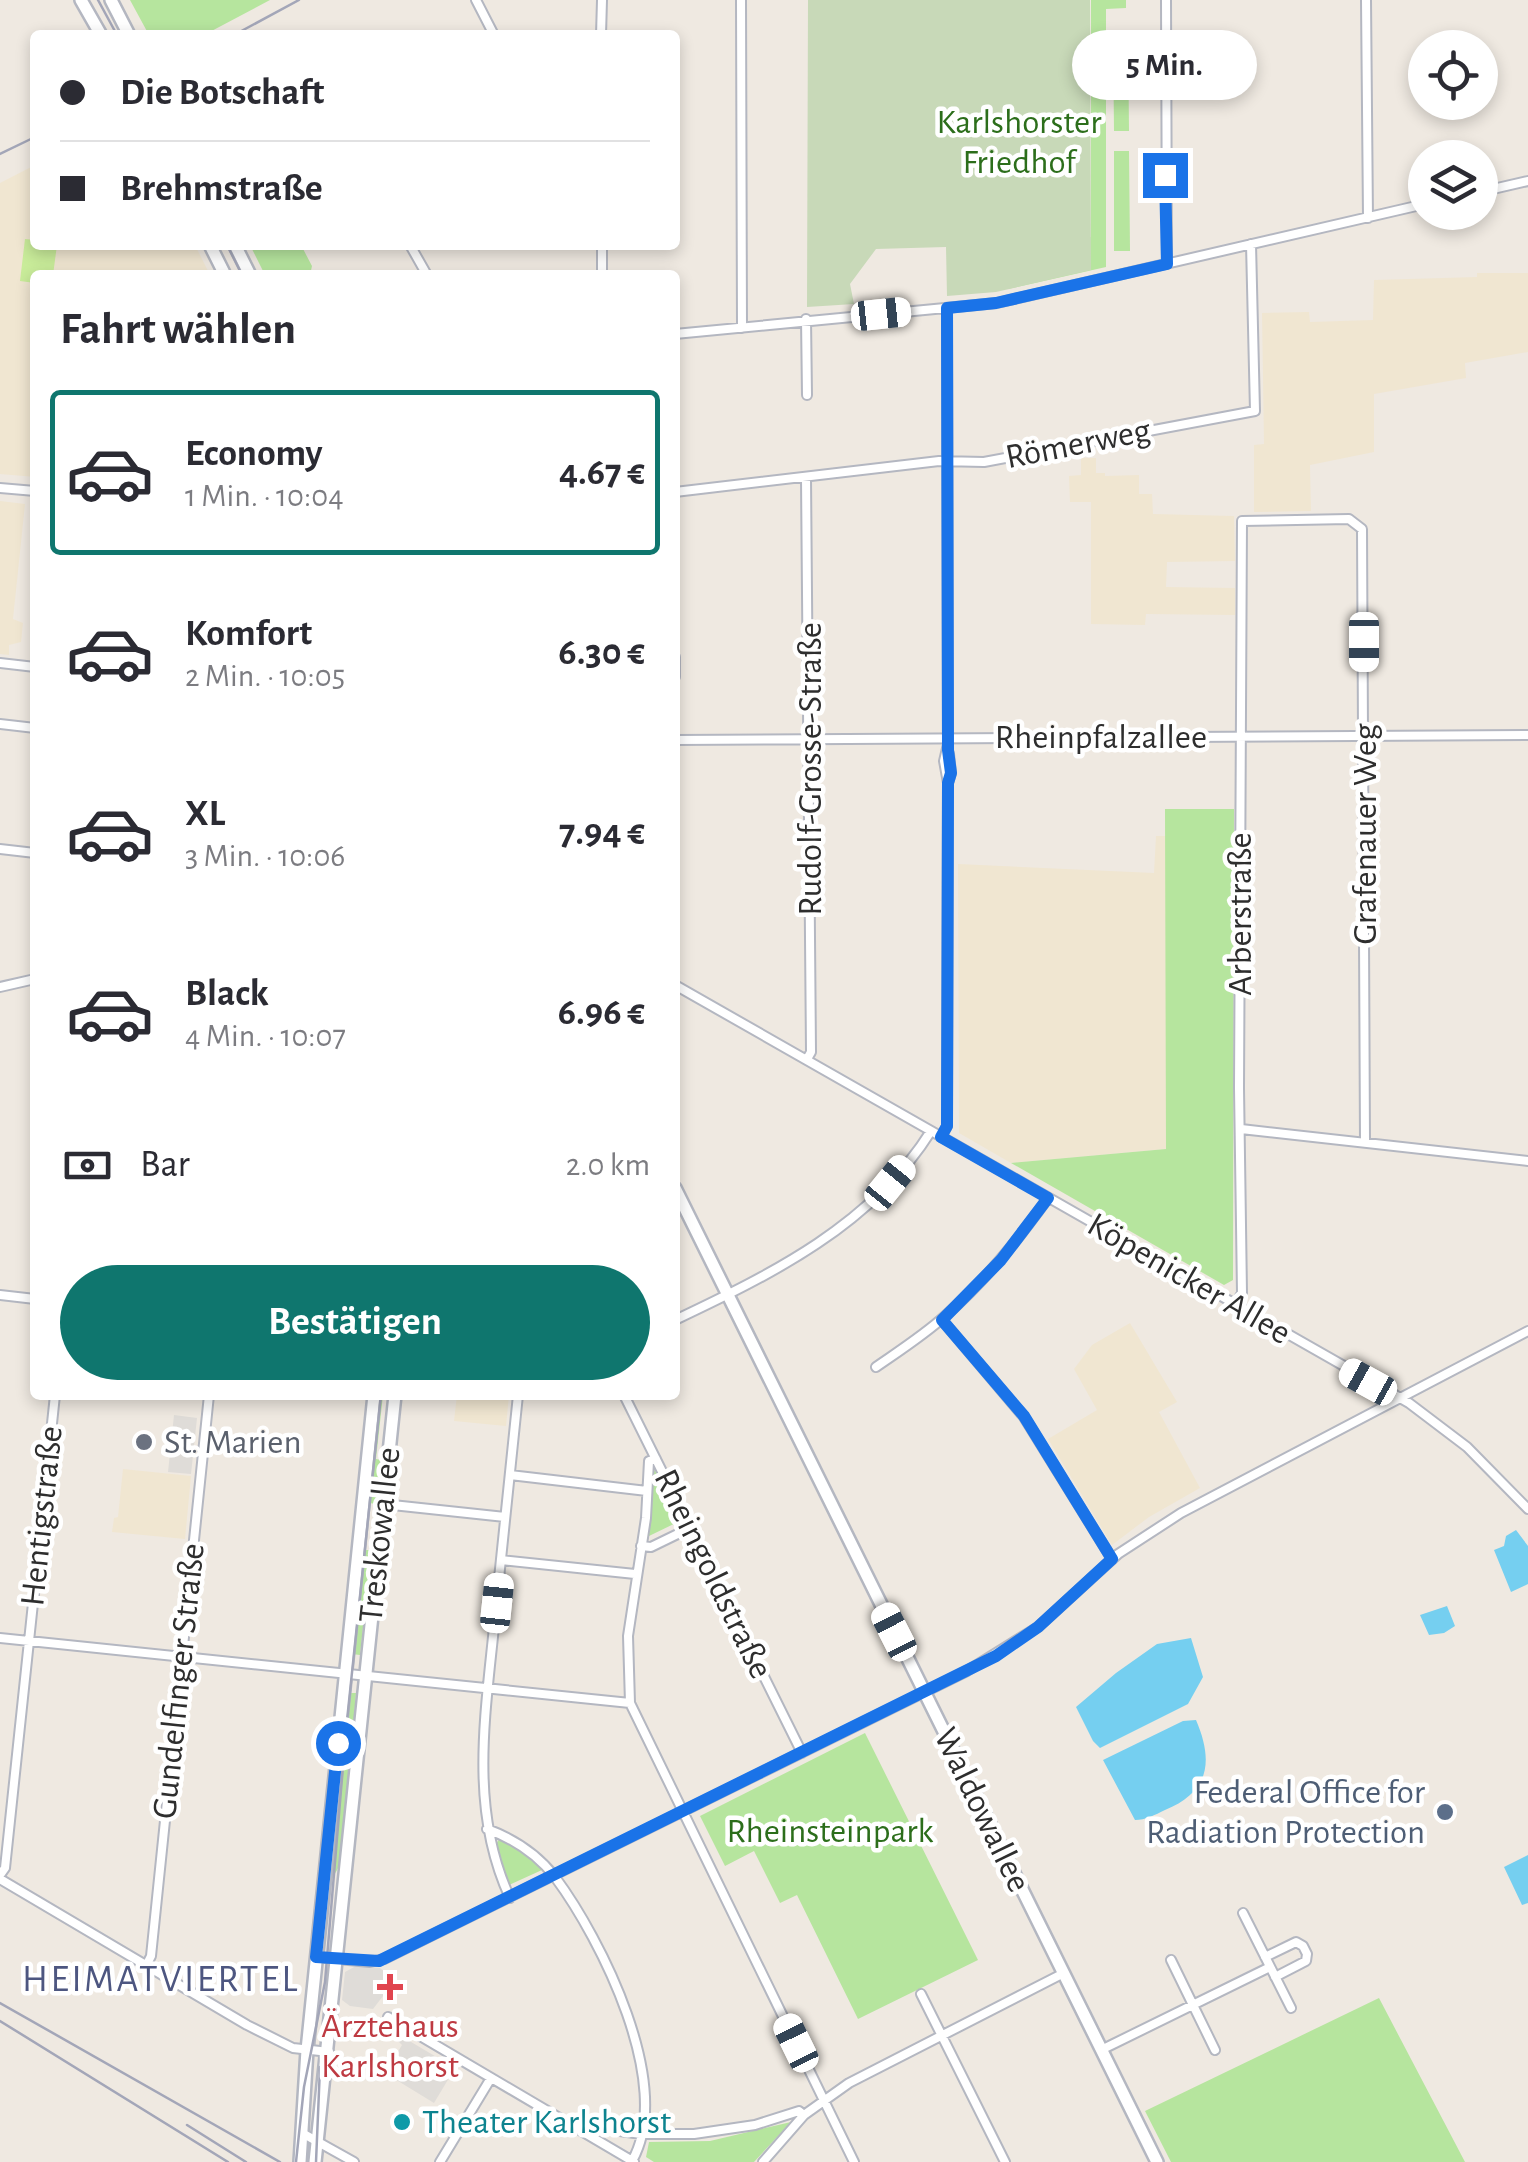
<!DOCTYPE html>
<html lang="de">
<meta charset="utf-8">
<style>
:root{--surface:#fff;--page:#f2f2f3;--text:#2b2b33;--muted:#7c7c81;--line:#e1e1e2;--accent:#0f766e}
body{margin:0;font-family:"Alegreya Sans",sans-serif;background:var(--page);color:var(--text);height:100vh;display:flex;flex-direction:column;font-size:38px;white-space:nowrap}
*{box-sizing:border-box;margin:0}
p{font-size:32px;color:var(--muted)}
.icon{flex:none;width:55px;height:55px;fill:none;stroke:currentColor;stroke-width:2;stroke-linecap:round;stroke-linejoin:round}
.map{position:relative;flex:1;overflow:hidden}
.panel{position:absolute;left:30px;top:270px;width:650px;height:1130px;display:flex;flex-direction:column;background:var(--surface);border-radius:10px;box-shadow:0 5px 15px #0003}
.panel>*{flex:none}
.top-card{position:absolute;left:30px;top:30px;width:650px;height:220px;border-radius:10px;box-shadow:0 5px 15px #0003;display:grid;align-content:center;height:220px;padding:0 30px;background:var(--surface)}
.controls{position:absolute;left:1408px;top:30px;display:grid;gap:20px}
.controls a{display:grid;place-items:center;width:90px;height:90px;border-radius:50%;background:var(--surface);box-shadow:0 5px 15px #0003;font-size:50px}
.end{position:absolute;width:45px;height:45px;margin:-22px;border:12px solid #1a73e8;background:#fff;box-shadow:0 0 0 5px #fff}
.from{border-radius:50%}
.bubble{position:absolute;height:70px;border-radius:35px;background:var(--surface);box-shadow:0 5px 15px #0003;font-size:32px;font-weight:700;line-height:70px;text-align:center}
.car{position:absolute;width:30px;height:60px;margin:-30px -15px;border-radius:12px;box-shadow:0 0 8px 2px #0007;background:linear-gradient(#fff 24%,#345 0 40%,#fff 0 76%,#345 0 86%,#fff 0)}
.top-card b{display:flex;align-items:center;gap:35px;height:95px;font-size:38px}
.top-card b+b{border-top:2px solid var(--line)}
.top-card i{width:25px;height:25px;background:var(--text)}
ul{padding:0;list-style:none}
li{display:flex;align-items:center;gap:30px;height:165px;margin:0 20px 15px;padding:0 10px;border:5px solid transparent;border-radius:10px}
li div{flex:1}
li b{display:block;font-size:38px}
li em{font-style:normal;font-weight:700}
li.active{border-color:var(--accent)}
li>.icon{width:90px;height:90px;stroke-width:1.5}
h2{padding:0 30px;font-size:45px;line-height:120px}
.pay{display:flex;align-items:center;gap:25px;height:110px;padding:0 30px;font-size:38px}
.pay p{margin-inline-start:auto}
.button{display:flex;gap:20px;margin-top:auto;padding:20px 30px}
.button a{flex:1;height:115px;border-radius:60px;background:var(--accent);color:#fff;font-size:40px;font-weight:700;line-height:115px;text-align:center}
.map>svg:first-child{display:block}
.education{fill:#f0e6d1}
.green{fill:#b6e59e}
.cemetery{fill:#c8d9b8}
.pitch{fill:#c9ec9a}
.plaza{fill:#dfdcd8}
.water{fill:#75cff0}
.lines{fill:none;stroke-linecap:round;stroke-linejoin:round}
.street-casing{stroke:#b4b7c1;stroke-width:12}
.secondary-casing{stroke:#b4b7c1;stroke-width:16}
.street{stroke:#fff;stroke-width:8}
.secondary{stroke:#fff;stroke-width:11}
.tram{stroke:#a3a6b8;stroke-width:2.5}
.rail{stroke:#a3a6b8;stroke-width:2.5}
.route{stroke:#1a73e8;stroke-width:12}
.worship-dot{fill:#6b7280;stroke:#fff;stroke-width:4}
.service-dot{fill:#5c6f8a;stroke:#fff;stroke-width:4}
.health-dot{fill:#e0444e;stroke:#fff;stroke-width:4}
.culture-dot{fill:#0f9aa8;stroke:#fff;stroke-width:4}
.labels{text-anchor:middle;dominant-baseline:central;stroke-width:9;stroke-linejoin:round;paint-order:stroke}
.park-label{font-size:35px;fill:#2c6e1b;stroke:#fff}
.street-label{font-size:35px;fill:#2e2e2e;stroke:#fff}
.worship-label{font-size:35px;fill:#5b616d;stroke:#fff;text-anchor:start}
.service-label{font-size:35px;fill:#4e5e75;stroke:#fff;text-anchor:end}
.health-label{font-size:35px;fill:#be3a42;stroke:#fff}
.culture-label{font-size:35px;fill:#0d838f;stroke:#fff;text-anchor:start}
.neighbourhood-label{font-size:38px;letter-spacing:2.5px;fill:#4d5680;stroke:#fff}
</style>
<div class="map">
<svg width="1528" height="2162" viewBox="0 0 1528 2162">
<rect width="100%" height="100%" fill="#efe9e1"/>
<path class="education" d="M35 165V245H195L210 275H35V477L0 474V183Z
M1477 273H1528V352L1465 363 1466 378 1374 394V452L1310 465 1311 511 1254 512V445L1264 444 1262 313 1309 312 1310 322 1373 320 1374 280 1477 277Z
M1081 458H1096V473H1105V476L1139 475V494H1152L1153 514 1234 516 1235 561 1167 562 1166 587 1235 588V615L1146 614 1145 625 1091 624V502H1070L1069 476 1081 475Z
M0 501 25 504 13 619 23 623 21 642 9 645V655L0 654Z
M1156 836H1166V1149L1011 1163 959 1133 958 864 1154 873Z
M1130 1323 1177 1402 1159 1412 1200 1488 1149 1517 1112 1545 1048 1439 1097 1410 1074 1369 1092 1345Z
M457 1395H509L506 1426 454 1421Z
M123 1469 191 1476 185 1539 112 1532 114 1518 118 1517Z"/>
<path class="green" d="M130 0H270L204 35H149Z
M1091 0H1126V8L1106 9V267L1008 289 1009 250 1048 237H1091Z
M1113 31H1128L1129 131H1114Z
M1114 151H1129L1130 251H1114Z
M250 245H301L312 266 310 275H265Z
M1165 809H1234L1233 1280 1224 1285 1011 1163 1166 1149Z
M380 1395H383L376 1459 381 1460 360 1655 352 1654 363 1550H370L375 1504 370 1503 367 1507Z
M655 1470 680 1521 649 1536 652 1472Z
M348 1693H356L342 1861 332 1879Z
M865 1733 978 1960 858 2019 797 1895 780 1903 754 1851 725 1866 700 1816Z
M500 1838 527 1854 542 1870 509 1885 496 1844Z
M1379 1998 1465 2162H1171L1145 2111Z
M791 2122 754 2162H654L646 2157 649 2142 710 2141Z"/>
<path class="cemetery" d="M808 0H1090L1091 270 996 292 947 296 946 247 876 249 850 284 854 304 807 307Z"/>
<path class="pitch" d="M25 239 35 240V245H57L53 275H35V283L20 281Z"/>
<path class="plaza" d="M174 1415 197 1418 191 1474 168 1472Z
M356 1966 380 1968 385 1972 383 1996 373 2009 350 2006 342 2000 345 1972Z
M401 2036 455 2068 434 2103 385 2073 402 2045 398 2041Z"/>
<path class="water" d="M1516 1530 1528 1546V1584L1511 1592 1494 1550 1504 1546 1506 1536Z
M1447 1606 1455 1626 1444 1633 1429 1635 1420 1615Z
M1191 1638 1203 1677 1188 1704 1100 1748 1093 1741 1076 1707 1116 1673 1157 1644Z
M1196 1720C1214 1762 1209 1792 1165 1810 1155 1815 1145 1820 1135 1820L1103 1760 1183 1721Z
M1528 1855V1903L1522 1905 1504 1867Z"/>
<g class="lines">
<defs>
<path id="street" d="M476 0 494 35
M741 0 742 328
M1166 0 1167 264
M1366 0 1368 218
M601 35 602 0
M1480 192 1528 181
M410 245 427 275
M602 245V275
M947 308 948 744 944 761 948 783
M806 319 807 395
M675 334 997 303 1425 204
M806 478 811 1052 807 1059
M0 488 35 491
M675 492 939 461 984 462 1255 411 1251 244
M675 657V677
M0 663 35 667
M0 724 35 728
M675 740 1528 735
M0 849 35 853
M675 985 1409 1403 1467 1447 1528 1509
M0 987 35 979
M1241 1129 1528 1161
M941 1137 947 1126 948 783 951 773 949 754
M0 1295 35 1299
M1235 1305 1242 1293 1239 1088 1242 521 1349 519 1362 529 1365 1142
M675 1320C772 1274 872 1225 931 1131
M942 1320 1024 1417 1112 1559
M876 1367C899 1351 924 1335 945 1316 985 1281 1017 1241 1048 1198
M624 1395 802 1753
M656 1459 649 1461 646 1518 628 1636 630 1703 854 2162
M510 1475 647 1491
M383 1504 505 1517
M641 1546 651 1547 690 1528
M501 1560 635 1574
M0 1638 630 1703
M487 1829C514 1839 537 1854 555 1877 601 1939 675 2085 632 2161
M0 1875 5 1868 55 1395
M0 1879 247 2025 293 2048 329 2052
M510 1898C468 1808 486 1712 495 1617 502 1543 510 1469 518 1395
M1243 1913 1291 2008
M316 1957 370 1962 384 1959 967 1671 1038 1627 1118 1554 1181 1513 1528 1331
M1265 1957 1296 1942 1303 1946 1307 1954 1306 1961 1275 1977
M1171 1960 1215 2050
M146 1966 151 1956 209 1395
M921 1994 1005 2162
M388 2017 634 2162
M1101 2050 1270 1967
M578 2125 641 2134H694L755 2125 799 2111 804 2115
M302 2133 354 2162
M440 2162 491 2078
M763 2162 804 2115 849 2083 1062 1974"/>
<path id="secondary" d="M81 0 101 35
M111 0 129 35
M210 245 225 275
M235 245 250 275
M675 1188 1157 2162
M300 2162 307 2050 374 1395
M315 2162 395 1395"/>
</defs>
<use href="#street" class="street-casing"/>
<use href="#secondary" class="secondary-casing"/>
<use href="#street" class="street"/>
<use href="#secondary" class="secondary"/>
<path class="tram" d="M98 0 117 35
M227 245 242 275
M0 2003 280 2162
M187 2125 246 2162
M296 2162 304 2087 325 1982 346 1730 381 1395
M316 2162 320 2067"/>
<path class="rail" d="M234 35 299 0
M0 154 35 137
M0 2021 228 2162"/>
</g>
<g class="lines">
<path class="route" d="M338 1743 316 1957 379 1961 996 1656 1038 1627 1112 1559 1024 1416 942 1320 1001 1260 1048 1198 941 1137 947 1126 948 783 951 773 948 750 947 308 996 303 1167 264 1165 175"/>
</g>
<circle class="worship-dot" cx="144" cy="1442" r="10"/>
<circle class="service-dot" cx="1445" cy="1812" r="10"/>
<path class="health-dot" d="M385 1972h10v10h10v10h-10v10h-10v-10h-10v-10h10z"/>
<circle class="culture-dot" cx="402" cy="2122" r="10"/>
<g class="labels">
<g class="park-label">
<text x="1019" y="122">Karlshorster<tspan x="1019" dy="40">Friedhof</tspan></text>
<text x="830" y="1831">Rheinsteinpark</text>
</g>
<g class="street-label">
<text transform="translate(1078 444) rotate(-11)">Römerweg</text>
<text x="1101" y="737">Rheinpfalzallee</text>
<text transform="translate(810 769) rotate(-90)">Rudolf-Grosse-Straße</text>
<text transform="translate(1365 834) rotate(-90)">Grafenauer Weg</text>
<text transform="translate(1240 914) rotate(-90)">Arberstraße</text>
<text transform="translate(1189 1279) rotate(30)">Köpenicker Allee</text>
<text transform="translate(42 1516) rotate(-84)">Hentigstraße</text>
<text transform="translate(380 1535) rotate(-84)">Treskowallee</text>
<text transform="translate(713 1574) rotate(64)">Rheingoldstraße</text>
<text transform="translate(179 1681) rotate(-84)">Gundelfinger Straße</text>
<text transform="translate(982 1810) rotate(64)">Waldowallee</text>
</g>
<g class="worship-label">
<text x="164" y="1442">St. Marien</text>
</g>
<g class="service-label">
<text x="1425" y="1792">Federal Office for<tspan x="1425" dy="40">Radiation Protection</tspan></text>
</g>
<g class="health-label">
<text x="390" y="2026">Ärztehaus<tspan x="390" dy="40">Karlshorst</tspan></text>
</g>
<g class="culture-label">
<text x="422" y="2122">Theater Karlshorst</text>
</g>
<g class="neighbourhood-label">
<text x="161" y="1980">HEIMATVIERTEL</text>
</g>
</g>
</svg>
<div class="controls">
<a><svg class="icon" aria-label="locate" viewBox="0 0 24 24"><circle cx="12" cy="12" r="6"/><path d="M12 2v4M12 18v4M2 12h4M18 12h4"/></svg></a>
<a><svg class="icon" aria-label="layers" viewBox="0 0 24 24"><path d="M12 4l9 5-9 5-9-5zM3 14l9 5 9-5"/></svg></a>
</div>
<i class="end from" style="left:338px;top:1743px"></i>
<i class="end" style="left:1165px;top:175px"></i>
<div class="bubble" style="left:1072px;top:30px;width:185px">5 Min.</div>
<i class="car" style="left:881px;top:314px;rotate:84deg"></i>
<i class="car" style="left:1364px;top:642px;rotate:180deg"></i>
<i class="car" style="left:890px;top:1183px;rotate:39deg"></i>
<i class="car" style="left:1368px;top:1382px;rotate:299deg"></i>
<i class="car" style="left:497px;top:1603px;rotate:6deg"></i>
<i class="car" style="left:894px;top:1632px;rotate:333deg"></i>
<i class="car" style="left:796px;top:2043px;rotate:334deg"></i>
<div class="top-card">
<b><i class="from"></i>Die Botschaft</b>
<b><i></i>Brehmstraße</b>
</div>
<section class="panel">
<h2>Fahrt wählen</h2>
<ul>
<li class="active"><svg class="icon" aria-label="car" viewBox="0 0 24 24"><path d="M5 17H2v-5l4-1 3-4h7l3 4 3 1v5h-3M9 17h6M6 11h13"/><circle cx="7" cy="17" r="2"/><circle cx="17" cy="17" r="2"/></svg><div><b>Economy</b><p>1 Min. · 10:04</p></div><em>4.67 €</em></li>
<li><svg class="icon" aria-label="car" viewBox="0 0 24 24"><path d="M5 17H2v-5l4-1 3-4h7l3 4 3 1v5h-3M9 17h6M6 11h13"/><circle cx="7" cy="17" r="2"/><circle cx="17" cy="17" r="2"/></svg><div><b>Komfort</b><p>2 Min. · 10:05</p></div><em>6.30 €</em></li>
<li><svg class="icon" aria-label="car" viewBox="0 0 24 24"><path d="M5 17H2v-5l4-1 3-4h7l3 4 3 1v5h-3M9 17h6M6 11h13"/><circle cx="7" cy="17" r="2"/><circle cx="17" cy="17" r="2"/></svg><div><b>XL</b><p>3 Min. · 10:06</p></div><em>7.94 €</em></li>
<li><svg class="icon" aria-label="car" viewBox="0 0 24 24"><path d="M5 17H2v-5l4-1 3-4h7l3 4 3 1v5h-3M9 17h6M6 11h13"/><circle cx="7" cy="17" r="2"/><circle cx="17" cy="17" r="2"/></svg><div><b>Black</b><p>4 Min. · 10:07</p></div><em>6.96 €</em></li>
</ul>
<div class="pay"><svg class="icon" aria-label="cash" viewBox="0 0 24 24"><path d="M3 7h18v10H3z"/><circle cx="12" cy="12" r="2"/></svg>Bar<p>2.0 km</p></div>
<div class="button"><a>Bestätigen</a></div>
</section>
</div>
